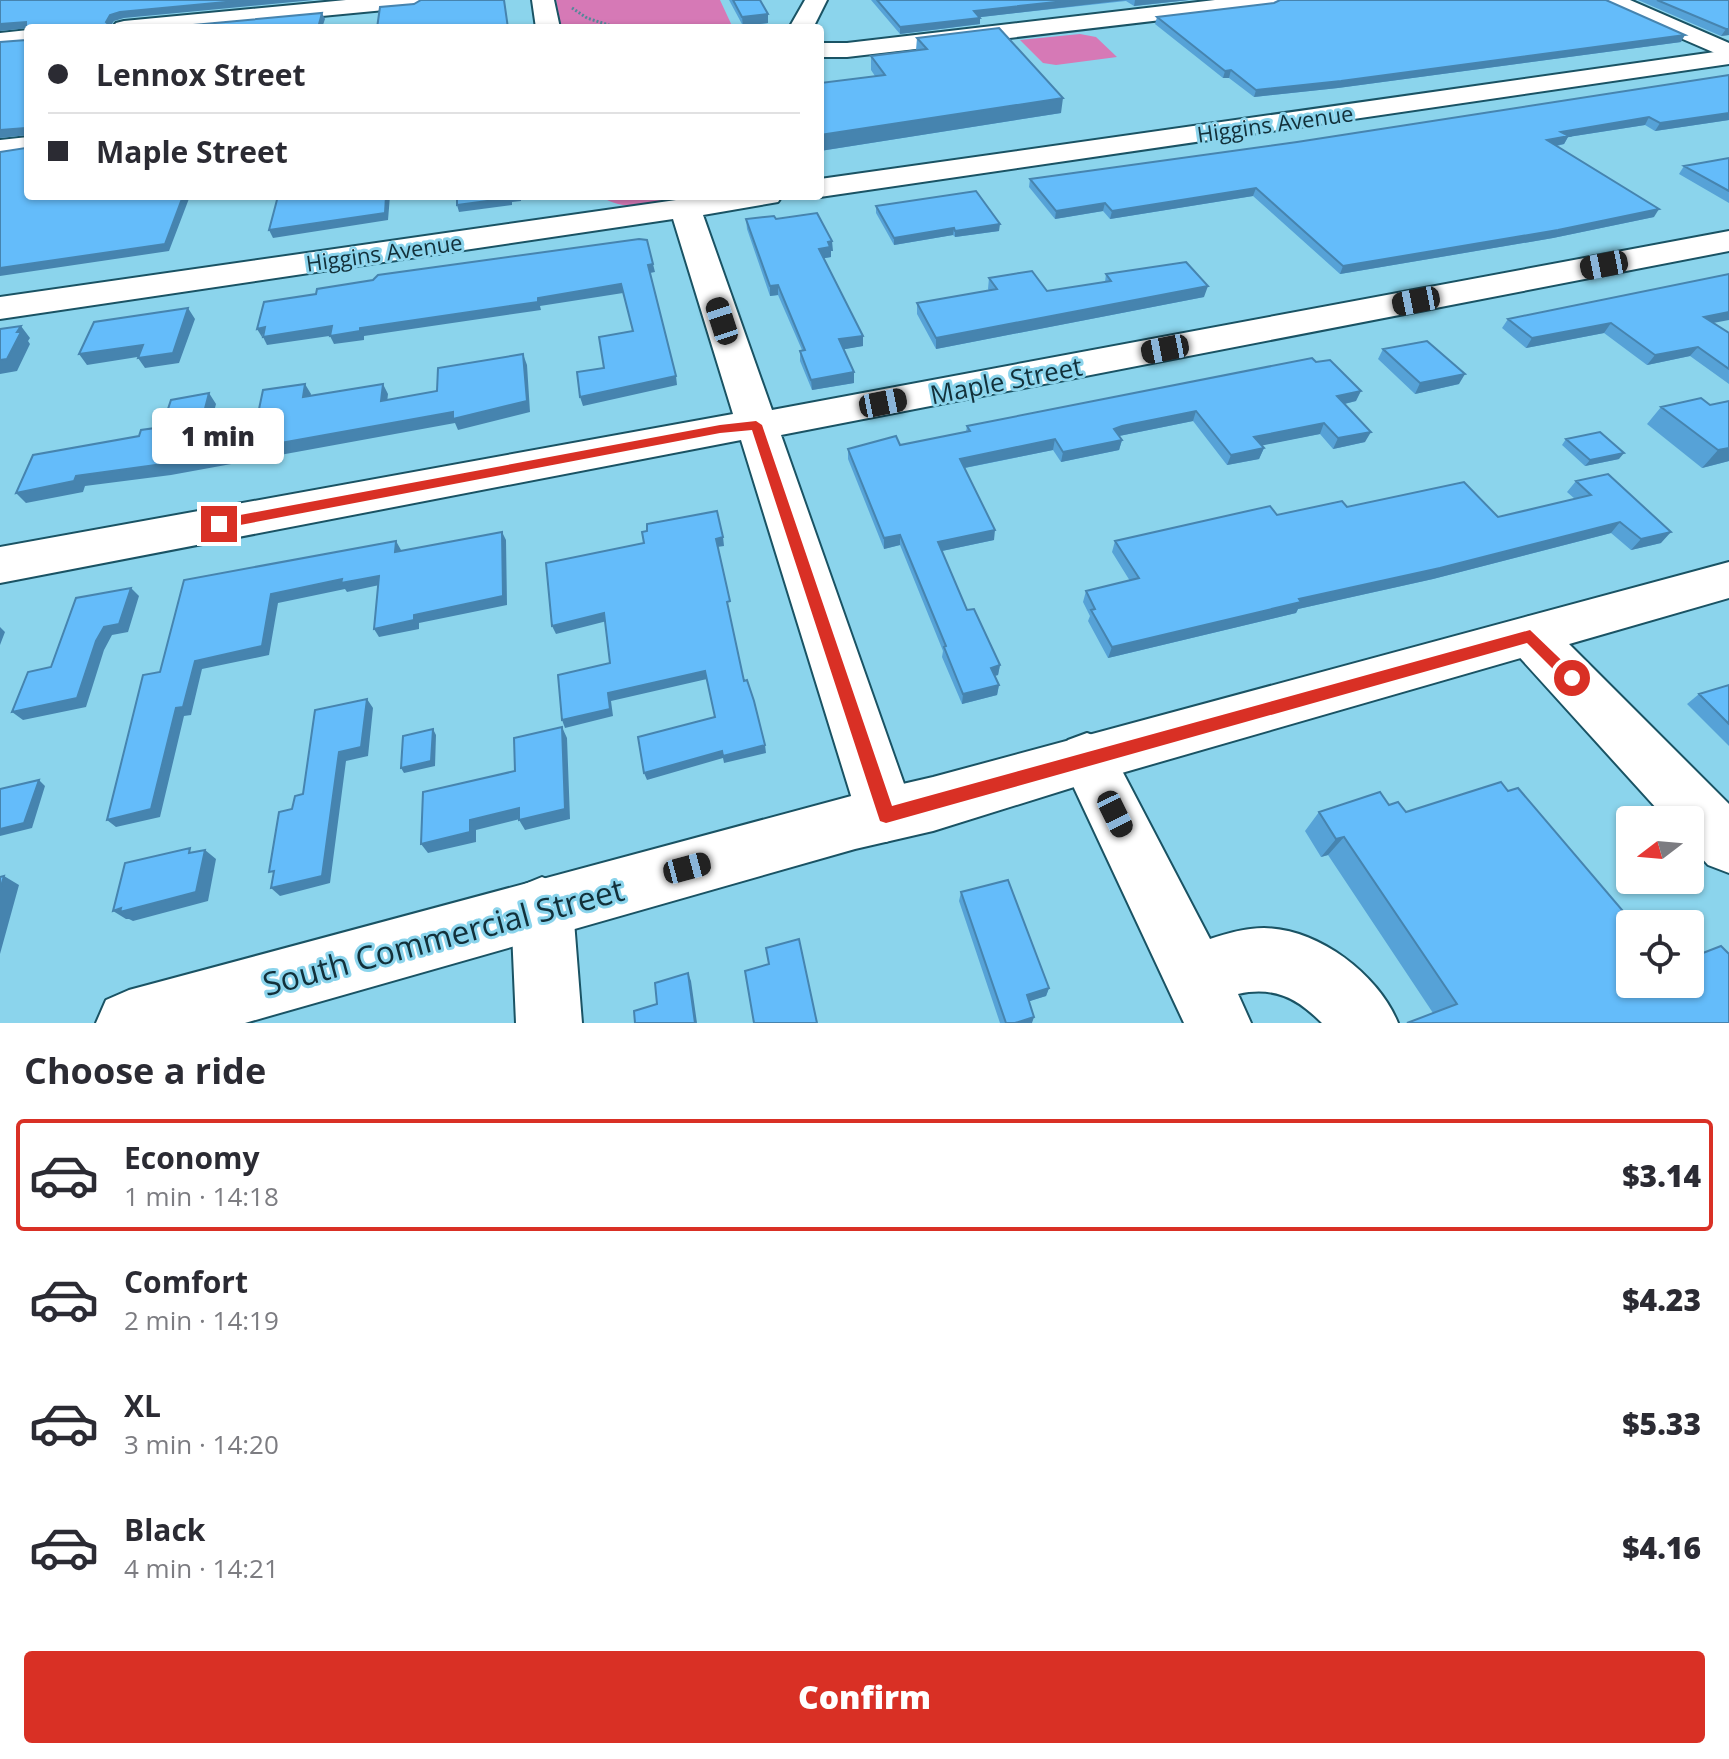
<!DOCTYPE html>
<meta charset="utf-8">
<style>
:root{--surface:#fff;--page:#f7f7f7;--text:#2b2b33;--muted:#7c7c81;--line:#e1e1e2;--accent:#d93025}
body{margin:0;font-family:"Open Sans",sans-serif;background:var(--page);color:var(--text);height:100vh;display:flex;flex-direction:column;font-size:30px;white-space:nowrap}
*{box-sizing:border-box;margin:0}
p{font-size:26px;color:var(--muted)}
.icon{flex:none;width:44px;height:44px;fill:none;stroke:currentColor;stroke-width:2;stroke-linecap:round;stroke-linejoin:round}
.map{position:relative;height:1023px;overflow:hidden}
.details{display:flex;flex-direction:column;background:var(--surface);flex:1}
.details>*{flex:none}
.hud{position:absolute;left:24px;top:24px;width:800px;height:176px;border-radius:8px;box-shadow:0 2px 6px #0004;display:grid;align-content:center;height:176px;padding:0 24px;background:var(--surface)}
.needle{width:52px;rotate:254deg}
.controls{position:absolute;left:1616px;top:806px;display:grid;gap:16px}
.controls a{display:grid;place-items:center;width:88px;height:88px;border-radius:8px;background:var(--surface);box-shadow:0 2px 6px #0004;font-size:40px}
.end{position:absolute;width:36px;height:36px;margin:-18px;border:10px solid #d93025;background:#fff;box-shadow:0 0 0 4px #fff}
.from{border-radius:50%}
.bubble{position:absolute;height:56px;border-radius:8px;background:var(--surface);box-shadow:0 2px 6px #0004;font-size:26px;font-weight:800;line-height:56px;text-align:center}
.car{position:absolute;width:24px;height:48px;margin:-24px -12px;border-radius:10px;box-shadow:0 0 6px 2px #0007;background:linear-gradient(#222 24%,#8ab4d8 0 40%,#222 0 76%,#8ab4d8 0 86%,#222 0)}
.hud b{display:flex;align-items:center;gap:28px;height:76px;font-size:30px}
.hud b+b{border-top:2px solid var(--line)}
.hud i{width:20px;height:20px;background:var(--text)}
ul{padding:0;list-style:none}
li{display:flex;align-items:center;gap:24px;height:112px;margin:0 16px 12px;padding:0 8px;border:4px solid transparent;border-radius:8px}
li div{flex:1}
li b{display:block;font-size:30px}
li em{font-style:normal;font-weight:800}
li.on{border-color:var(--accent)}
li>.icon{width:72px;height:72px;stroke-width:1.5}
h2{padding:0 24px;font-size:36px;line-height:96px}
.button{display:flex;gap:16px;margin-top:auto;padding:16px 24px}
.button a{flex:1;height:92px;border-radius:8px;background:var(--accent);color:#fff;font-size:32px;font-weight:800;line-height:92px;text-align:center}
.map>svg:first-child{display:block}
.green{fill:#d679b6}
.lines{fill:none;stroke-linecap:round;stroke-linejoin:round}
.minor-casing{stroke:#1a5364;stroke-width:4}
.major-casing{stroke:#1a5364;stroke-width:4}
.path{stroke:#538899;stroke-width:3;stroke-dasharray:2 2;stroke-linecap:butt}
.minor{fill:#fff;fill-rule:evenodd}
.major{fill:#fff;fill-rule:evenodd}
.wall{fill:#56a2d7}
.shaded-wall{fill:#4684af}
.building{fill:#64bcfa;stroke:#4684af;stroke-width:2}
.route{fill:#d93025}
.labels{text-anchor:middle;dominant-baseline:central;stroke-width:6;stroke-linejoin:round;paint-order:stroke}
.far-street-label{font-size:22px;fill:#12303a;stroke:#8bd4ec}
.street-label{font-size:26px;fill:#12303a;stroke:#8bd4ec}
.near-street-label{font-size:32px;fill:#12303a;stroke:#8bd4ec}
</style>
<div class="map">
<svg width="1729" height="1023" viewBox="0 0 1729 1023">
<rect width="100%" height="100%" fill="#8bd4ec"/>
<path class="green" d="M556 0H720L733 28H561Z
M1080 34 1096 37 1117 57 1056 65 1043 63 1020 40Z
M600 196H707C675 201 629 216 600 196Z"/>
<g class="lines">
<defs>
<path id="minor" d="M346 0H427L416 7 196 28H112L116 23 124 21Z
M532 0H554L560 28H536Z
M805 0H827L813 28H789Z
M1215 0H1283L1272 7 847 57H820V43H847Z
M28 30V44L0 47V33Z
M1729 50V64L820 197 816 196H820V179Z
M28 137V153L0 158V140Z
M704 196H782L778 202 703 215 772 410 1729 231V251L781 435 915 815 906 834 886 842 866 834 857 815 741 440 0 583V547L733 414 673 219 0 319V297Z
M1530 616 1547 622 1729 804V873L1708 865 1690 845V820H1667L1513 650 1505 636 1513 622Z
M1087 733 1106 740 1210 939C1228 933 1245 928 1264 928 1319 929 1378 974 1398 1023H1322C1297 998 1274 986 1238 994L1251 1023H1184L1060 758 1068 740Z
M542 877 564 886 573 908 582 1023H516L511 908 520 886Z"/>
<path id="major" d="M1601 0H1630L1729 43V59L1604 5Z
M1729 562V598L1087 783 933 831 855 849 245 1023H96L106 1000 129 990 855 795 933 777Z"/>
</defs>
<use href="#minor" class="minor-casing"/>
<use href="#major" class="major-casing"/>
<path class="path" d="M572 8 587 18 618 28"/>
<use href="#minor" class="minor"/>
<use href="#major" class="major"/>
</g>
<path class="wall" d="M729 0H760L768 14V23L743 26Z
M871 0H1189L1134 6 1126 1 980 17V24L900 34Z
M1638 0H1729V35L1721 36Z
M1274 3 1681 42 1338 88 1254 97 1229 78H1223L1155 24 1157 17Z
M917 38 1061 113 820 151V81L821 83 875 76 871 70V56L916 50Z
M1729 75V120L1655 131 1645 125 1568 137 1564 144 1557 146 1654 217 1553 238 1340 274 1253 196 1110 219 1103 211 1055 219 1029 187 1030 179 1297 142Z
M1729 159V203L1679 174 1684 166Z
M876 206 999 231 955 237 953 235 894 245 876 213Z
M746 219 833 251H831V257L824 258 863 336V346L844 349 854 383 812 390 800 361V351L802 350 778 295 770 296 747 229Z
M1106 274 1204 297 936 349 917 314V303L989 291 988 289 989 278 1047 291 1105 282Z
M1508 319 1714 323 1729 333V384L1690 356 1647 365 1604 333 1526 348 1502 328Z
M1383 349 1459 384 1415 394 1378 359Z
M1356 401 1344 404 1365 442 1333 449 1320 434 1261 445 1264 448 1259 459 1227 465 1193 421 1119 436 1122 440 1119 450 1061 462 1053 450 965 468 994 540 942 551 967 610 1000 665 998 675 995 676 999 685 997 695 962 704 942 657 943 651 900 545 884 549 848 459V449L900 445 966 432 967 426Z
M1710 405 1729 461 1702 468 1647 424 1661 407Z
M1566 439 1619 459 1585 466 1562 445Z
M1576 481 1661 543 1631 550 1611 533 1433 579 1298 609 1296 613 1108 658 1088 621 1090 616 1083 602 1086 591 1130 581 1112 552 1115 541 1277 515 1347 507 1498 517 1575 499 1567 492Z
M1729 685V746L1687 704 1699 694Z
M1501 782 1508 791 1518 788 1634 924H1630V984H1690V958L1721 946 1729 954V1023H1407L1433 1013 1328 855 1321 857 1305 831 1319 812 1380 792 1389 805 1398 802 1406 812Z
M961 892 1049 988 1046 996 1029 1001 1032 1023H1000L959 901Z"/>
<path class="shaded-wall" d="M247 0H314L124 18 114 21 109 28 106 22 110 15 120 12Z
M1074 0H1126L973 18 974 11Z
M1135 0H1189L1134 6Z
M322 13 325 19 322 28H318Z
M768 14V23L743 26 742 17Z
M980 18V24L900 34V27Z
M26 22 30 28 0 31V24Z
M1726 29H1729V35L1721 36Z
M1685 35 1681 42 1338 88 1254 97 1256 90Z
M1231 70 1229 78H1223L1225 71Z
M1063 98 1061 113 820 151V135Z
M1729 113V120L1655 131 1660 123Z
M1649 117 1645 125 1568 137 1564 144 1543 148 1547 140 1561 132Z
M25 128 28 135 0 138V130Z
M1256 188 1253 196 1110 219 1112 211Z
M183 196H190L169 251 0 276V268Z
M386 196H390L388 220 273 238 269 230Z
M510 196H521V201L512 202V205L459 212 457 205Z
M1105 203 1103 211 1055 219 1056 211Z
M1659 209 1654 217 1553 238 1340 274 1343 266Z
M1000 224 999 231 955 237V231Z
M954 228 953 235 894 245V238Z
M832 241 833 251H831V257L820 259 819 249 828 242Z
M653 264 655 272 650 273 648 265Z
M621 284 623 293 540 306 541 310 364 336V340L334 344 330 336 360 328Z
M778 285V295L770 296V286Z
M1208 286 1204 297 936 349V338Z
M188 308 195 319 179 363 145 368 138 358Z
M1729 312V320L1697 326 1704 317Z
M1611 323 1604 333 1526 348 1532 338Z
M21 326 30 338 28 341 30 344 17 371 0 374V360Z
M332 326 336 335 267 345 263 337Z
M265 327 262 337 257 329Z
M863 336V346L840 350 839 339Z
M143 345 150 355 87 365 79 354Z
M1698 347 1690 356 1647 365 1655 355Z
M523 354 527 365 530 412 458 430 455 423 171 475 85 486 83 492 26 503 16 493 76 476 453 412Z
M854 372V383L812 390 811 380Z
M1465 374 1459 384 1415 394 1420 383Z
M676 376 677 385 583 406 580 397Z
M305 384 311 394 308 407 303 397Z
M383 384 388 394 386 412 381 401Z
M1361 391 1356 401 1332 407 1337 396Z
M209 393 216 404 208 435 201 424Z
M1196 411 1193 421 1119 436 1114 429 1122 426Z
M1324 423 1320 434 1250 448 1254 437Z
M1371 432 1365 442 1333 449 1338 438Z
M1055 439 1053 450 959 469 960 459Z
M1122 440 1119 450 1061 462 1063 452Z
M1264 448 1259 459 1227 465 1231 455Z
M1729 448V461L1702 468 1718 450Z
M1624 453 1619 459 1585 466 1590 460Z
M1620 522 1611 533 1433 579 1298 609 1296 613 1108 658 1112 647 1299 599Z
M995 530 994 540 937 552 938 542Z
M502 532 506 540 507 605 419 623V629L379 637 374 629 414 615Z
M1671 532 1661 543 1631 550 1641 539Z
M900 535V545L884 549V538Z
M723 537 724 546 717 547 716 539Z
M396 541 401 550 400 560 395 552Z
M379 576 384 584 347 592 345 589 278 603 269 655 202 669 191 715 184 716 160 817 116 827 107 820 176 708 195 661 271 594 342 579Z
M131 588 139 596 128 632 112 635 104 650 86 707 23 720 12 712 96 641 104 627Z
M604 613 607 621 556 634 552 626Z
M0 627 5 632 0 645Z
M1000 665 998 675 989 677 991 668Z
M705 671 707 679 611 701 613 716 565 728 562 720 608 693Z
M999 685 997 695 962 704 963 694Z
M367 699 373 708 368 756 346 761 330 883 280 896 271 888Z
M562 727 567 738 570 819 525 830 519 820Z
M433 729 436 735 435 766 404 773 401 768Z
M765 745 766 753 724 763 723 758 647 780 644 773 722 751Z
M39 780 45 786 32 828 0 836V829Z
M519 808 524 818 476 830V842L428 853 421 844 470 820Z
M1344 837 1328 855 1321 857 1336 839Z
M205 850 216 859 208 901 133 921 129 919H126L113 911Z
M4 876 19 885 0 954V890Z
M688 973 691 981 697 1023H695Z
M1049 988 1046 996 1024 1003 1027 995Z
M1034 1017 1032 1023H1015Z"/>
<path class="building" d="M0 0H247L120 12 110 15 106 22 109 25H193L322 13 318 28H28V196H183L165 244 0 268V152L26 148 25 128 0 130V42L26 40V22L0 24Z
M421 0H504L508 28H377L380 7 414 4Z
M733 0H760L768 14 742 17Z
M877 0H1074L974 11 980 18 900 27Z
M1280 0H1606L1685 35 1341 81 1256 90 1231 70 1225 71 1157 17 1274 3Z
M1657 0H1729V29H1726Z
M999 28 1063 98 820 135V81L821 83 885 75 871 56 927 49 917 38Z
M1729 75V113L1660 123 1649 117 1561 132 1569 136 1547 140 1659 209 1558 230 1343 266 1256 188 1112 211 1105 203 1056 211 1030 179 1297 142Z
M1729 158V191L1684 166Z
M976 191 1000 224 955 231 954 228 894 238 876 206Z
M278 196H386L385 213 269 230Z
M457 196H510V198L457 205Z
M817 213 832 241 828 242 830 247 819 249 863 336 839 339 854 372 811 380 800 351 805 350 778 285 770 286 746 219 774 216 776 219Z
M639 239 647 240 653 264 648 265 676 376 580 397 577 372 604 368 599 337 633 331 621 284 538 298V302L360 328V331L330 336 332 326 263 337 265 327 257 329 264 302 316 294 317 289 373 280 378 275Z
M1186 262 1208 286 936 338 917 303 997 289 989 278 1032 271 1047 291 1111 281 1106 274Z
M1729 274V312L1704 317 1729 333V369L1698 347 1655 355 1611 323 1532 338 1508 319Z
M188 308 173 353 138 358 143 345 79 354 94 322Z
M21 326 17 332H21L7 359 0 360V329Z
M1427 341 1465 374 1420 383 1383 349Z
M523 354 527 401 453 419V412L163 464 76 476 74 481 16 493 33 455 139 436 141 430 162 427 171 400 209 393 201 424 258 414 263 390 305 384 303 397 383 384 381 401 437 391 438 368Z
M1312 358 1316 362 1330 360 1361 391 1337 396 1371 432 1338 438 1324 423 1254 437 1264 448 1231 455 1196 411 1122 426 1114 429 1122 440 1063 452 1055 439 960 459 995 530 938 542 967 610 974 609 1000 665 991 668 999 685 963 694 944 647 946 646 900 535 884 538 848 449 896 436 900 445 970 431 967 426Z
M1701 398 1710 405 1729 401V448L1718 450 1661 407Z
M1600 432 1624 453 1590 460 1566 439Z
M1608 474 1671 532 1641 539 1620 522 1440 568 1299 599 1301 602 1112 647 1091 610 1095 609 1086 591 1139 578 1115 541 1270 506 1277 515 1342 501 1347 507 1464 482 1498 517 1591 495 1576 481Z
M717 511 723 537 716 539 730 601 727 602 744 681 747 680 754 701 765 745 723 756 722 751 644 773 638 737 715 717 705 671 608 693 610 709 562 720 558 675 610 663 604 613 552 626 546 563 644 543 642 532 647 531V524Z
M502 532 503 596 414 615V620L374 629 379 576 341 583 342 579 271 594 262 646 195 661 183 707 176 708 151 809 107 820 143 675 160 672 184 580 396 541 395 552Z
M131 588 119 624 104 627 96 641 77 698 12 712 28 672 51 667 76 598Z
M1729 685V724L1699 694Z
M367 699 361 747 339 752 322 876 271 888 274 871 269 872 279 812 292 809 295 796 303 794 315 710Z
M562 727 565 809 519 820V808L470 820V832L421 844 423 792 515 771 514 738Z
M433 729 431 761 401 768 403 736Z
M39 780 24 823 0 829V789Z
M1501 782 1508 791 1518 788 1634 924H1630V984H1690V958L1721 946 1729 954V1023H1407L1457 1004 1344 837 1336 839 1319 812 1380 792 1389 805 1398 802 1406 812Z
M190 848 189 853 205 850 196 892 120 912 121 908 113 911 125 863Z
M4 876 0 890V877Z
M1008 880 1049 988 1027 995 1034 1017 1015 1023H1006L961 892Z
M799 939 817 1023H754L745 971 769 964 766 948Z
M688 973 695 1023H635L634 1011 657 1004 655 983Z"/>
<path class="route" d="M756 421 762 425 892 806 1530 630 1580 678 1577 683H1567L1527 643 886 823 880 821 878 815 752 430 720 433 219 529 213 524 219 519 720 425Z"/>
<g class="labels">
<g class="far-street-label">
<text transform="translate(1275 123) rotate(-8)">Higgins Avenue</text>
<text transform="translate(384 252) rotate(-8)">Higgins Avenue</text>
</g>
<g class="street-label">
<text transform="translate(1006 380) rotate(-11)">Maple Street</text>
</g>
<g class="near-street-label">
<text transform="translate(443 936) rotate(-15)">South Commercial Street</text>
</g>
</g>
</svg>
<div class="controls">
<a><svg class="needle" viewBox="-14 -14 28 28"><path d="M0-13l5 13h-10z" fill="#e53935"/><path d="M0 13l5-13h-10z" fill="#7c7c81"/></svg></a>
<a><svg class="icon" aria-label="locate" viewBox="0 0 24 24"><circle cx="12" cy="12" r="6"/><path d="M12 2v4M12 18v4M2 12h4M18 12h4"/></svg></a>
</div>
<i class="end from" style="left:1572px;top:678px"></i>
<i class="end" style="left:219px;top:524px"></i>
<div class="bubble" style="left:152px;top:408px;width:132px">1 min</div>
<i class="car" style="left:1604px;top:265px;rotate:259deg"></i>
<i class="car" style="left:1416px;top:301px;rotate:259deg"></i>
<i class="car" style="left:722px;top:321px;rotate:342deg"></i>
<i class="car" style="left:1165px;top:349px;rotate:259deg"></i>
<i class="car" style="left:883px;top:403px;rotate:79deg"></i>
<i class="car" style="left:1115px;top:814px;rotate:154deg"></i>
<i class="car" style="left:687px;top:868px;rotate:75deg"></i>
<div class="hud">
<b><i class="from"></i>Lennox Street</b>
<b><i></i>Maple Street</b>
</div>
</div>
<section class="details">
<h2>Choose a ride</h2>
<ul>
<li class="on"><svg class="icon" aria-label="car" viewBox="0 0 24 24"><path d="M5 17H2v-5l4-1 3-4h7l3 4 3 1v5h-3M9 17h6M6 11h13"/><circle cx="7" cy="17" r="2"/><circle cx="17" cy="17" r="2"/></svg><div><b>Economy</b><p>1 min · 14:18</p></div><em>$3.14</em></li>
<li><svg class="icon" aria-label="car" viewBox="0 0 24 24"><path d="M5 17H2v-5l4-1 3-4h7l3 4 3 1v5h-3M9 17h6M6 11h13"/><circle cx="7" cy="17" r="2"/><circle cx="17" cy="17" r="2"/></svg><div><b>Comfort</b><p>2 min · 14:19</p></div><em>$4.23</em></li>
<li><svg class="icon" aria-label="car" viewBox="0 0 24 24"><path d="M5 17H2v-5l4-1 3-4h7l3 4 3 1v5h-3M9 17h6M6 11h13"/><circle cx="7" cy="17" r="2"/><circle cx="17" cy="17" r="2"/></svg><div><b>XL</b><p>3 min · 14:20</p></div><em>$5.33</em></li>
<li><svg class="icon" aria-label="car" viewBox="0 0 24 24"><path d="M5 17H2v-5l4-1 3-4h7l3 4 3 1v5h-3M9 17h6M6 11h13"/><circle cx="7" cy="17" r="2"/><circle cx="17" cy="17" r="2"/></svg><div><b>Black</b><p>4 min · 14:21</p></div><em>$4.16</em></li>
</ul>
<div class="button"><a>Confirm</a></div>
</section>
